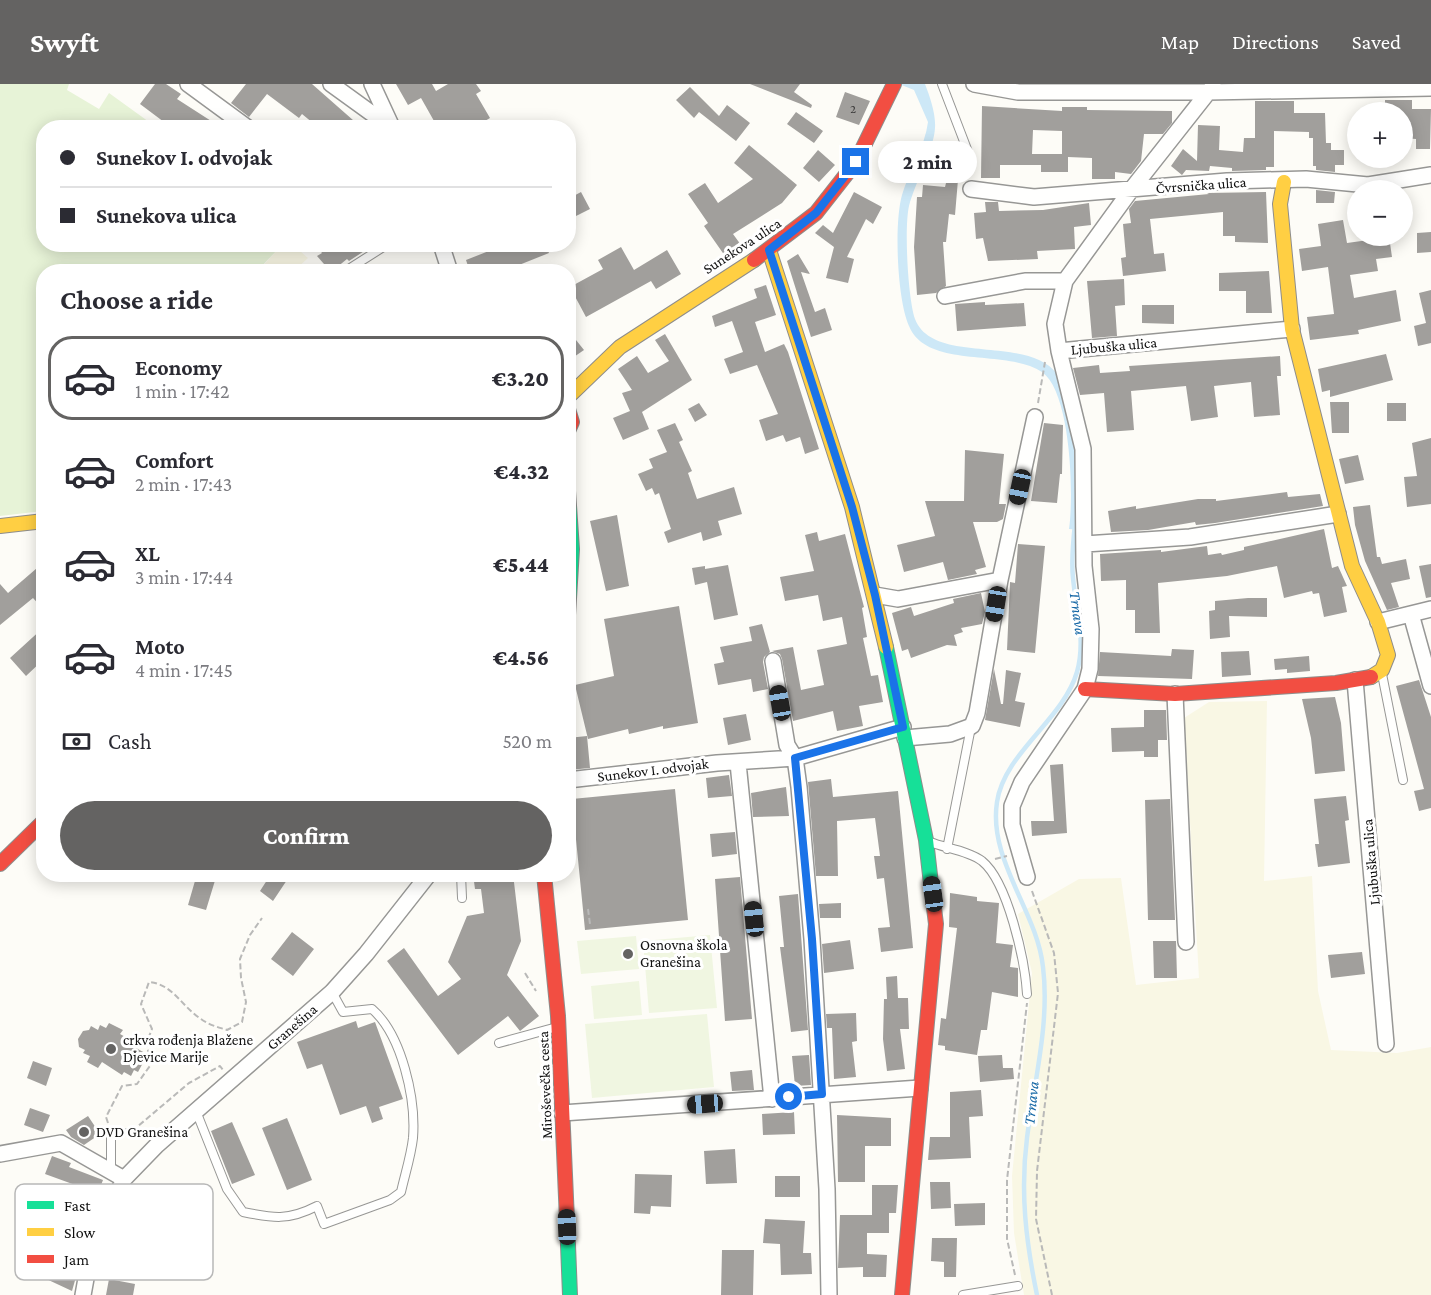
<!DOCTYPE html>
<meta charset="utf-8">
<style>
:root{--surface:#fff;--page:#f7f7f7;--text:#2b2b33;--muted:#7c7c81;--line:#e1e1e2;--accent:#646362}
body{margin:0;font-family:"Crimson Pro",serif;background:var(--page);color:var(--text);height:100vh;display:flex;flex-direction:column;font-size:22px;white-space:nowrap}
*{box-sizing:border-box;margin:0}
p{font-size:20px;color:var(--muted)}
.icon{flex:none;width:33px;height:33px;fill:none;stroke:currentColor;stroke-width:2;stroke-linecap:round;stroke-linejoin:round}
.map{position:relative;flex:1;overflow:hidden}
.side{position:absolute;left:36px;top:180px;width:540px;height:618px;display:flex;flex-direction:column;background:var(--surface);border-radius:24px;box-shadow:0 3px 15px #0003}
.side>*{flex:none}
.banner{position:absolute;left:36px;top:36px;width:540px;height:132px;border-radius:24px;box-shadow:0 3px 15px #0003;display:grid;align-content:center;height:132px;padding:0 24px;background:var(--surface)}
.controls{position:absolute;left:1347px;top:18px;display:grid;gap:12px}
.controls a{display:grid;place-items:center;width:66px;height:66px;border-radius:50%;background:var(--surface);box-shadow:0 3px 15px #0003;font-size:30px}
.end{position:absolute;width:27px;height:27px;margin:-14px;border:8px solid #1a73e8;background:#fff;box-shadow:0 0 0 3px #fff}
.from{border-radius:50%}
.bubble{position:absolute;height:42px;border-radius:21px;background:var(--surface);box-shadow:0 3px 15px #0003;font-size:20px;font-weight:800;line-height:42px;text-align:center}
.car{position:absolute;width:18px;height:36px;margin:-18px -9px;border-radius:8px;box-shadow:0 0 4px 2px #0007;background:linear-gradient(#222 24%,#8ab4d8 0 40%,#222 0 76%,#8ab4d8 0 86%,#222 0)}
.banner b{display:flex;align-items:center;gap:21px;height:57px;font-size:22px}
.banner b+b{border-top:2px solid var(--line)}
.banner i{width:15px;height:15px;background:var(--text)}
ul{padding:0;list-style:none}
li{display:flex;align-items:center;gap:18px;height:84px;margin:0 12px 9px;padding:0 12px;border:3px solid transparent;border-radius:24px}
li div{flex:1}
li b{display:block;font-size:22px}
li em{font-style:normal;font-weight:800}
li.active{border-color:var(--accent)}
li>.icon{width:54px;height:54px;stroke-width:1.5}
h2{padding:0 24px;font-size:27px;line-height:72px}
.pay{display:flex;align-items:center;gap:15px;height:66px;padding:0 24px;font-size:22px}
.pay p{margin-inline-start:auto}
.button{display:flex;gap:12px;margin-top:auto;padding:12px 24px}
.button a{flex:1;height:69px;border-radius:36px;background:var(--accent);color:#fff;font-size:24px;font-weight:800;line-height:69px;text-align:center}
header{display:flex;align-items:center;gap:36px;box-sizing:border-box;height:84px;padding:0 30px;background:var(--accent);color:#fff}
header strong{font-size:28px}
nav{display:flex;gap:33px;margin-inline-start:auto;font-size:21px}
.map>svg:first-child{display:block}
.farmland{fill:#f9f7e4}
.green{fill:#e7f3d7}
.pitch{fill:#f0f6e1}
.water{fill:#cde8f7}
.lines{fill:none;stroke-linecap:round;stroke-linejoin:round}
.stream{stroke:#cde8f7;stroke-width:4.5}
.building{fill:#a19f9c;fill-rule:evenodd}
.lane-casing{stroke:#979795;stroke-width:10}
.street-casing{stroke:#979795;stroke-width:18}
.fast-casing{stroke:#8e8d8b;stroke-width:16}
.slow-casing{stroke:#8e8d8b;stroke-width:16}
.jam-casing{stroke:#8e8d8b;stroke-width:16}
.path{stroke:#b9b9b8;stroke-width:2;stroke-dasharray:6 3;stroke-linecap:butt}
.lane{stroke:#fffffe;stroke-width:8}
.street{stroke:#fffffe;stroke-width:15}
.fast{stroke:#16e098;stroke-width:14}
.slow{stroke:#ffcf43;stroke-width:14}
.jam{stroke:#f24e42;stroke-width:14}
.route{stroke:#1a73e8;stroke-width:8}
.poi-dot{fill:#646362;stroke:#fff;stroke-width:2}
.labels{text-anchor:middle;dominant-baseline:central;stroke-width:6;stroke-linejoin:round;paint-order:stroke}
.number-label{font-size:12px;fill:#353434}
.street-label{font-size:15px;fill:#111;stroke:#fff}
.poi-label{font-size:15px;fill:#111;stroke:#fff;text-anchor:start}
.water-label{font-size:16px;font-style:italic;fill:#1768a6;stroke:#fff}
.key{fill:#fff;stroke:#b8b8b8;stroke-width:1.5}
.key-label{font-size:16px;fill:#111}
</style>
<header>
<strong>Swyft</strong>
<nav><a>Map</a><a>Directions</a><a>Saved</a></nav>
</header>
<div class="map">
<svg width="1431" height="1211" viewBox="0 0 1431 1211">
<rect width="100%" height="100%" fill="#fdfcf7"/>
<path class="farmland" d="M282 161H293L308 174 294 187 257 188Z
M1267 617 1264 797 1312 792 1318 907 1331 966 1397 969 1431 963V1211H1024L1014 1149 1012 1092 1032 889 1018 830 1079 795 1121 794 1136 901 1199 894 1184 634 1209 618Z"/>
<path class="green" d="M0 0H69L67 6 99 25 109 9 156 43 44 44V160L282 161 257 187 44 188 43 427 0 432Z"/>
<path class="pitch" d="M710 851 717 924 649 929 643 857Z
M636 852 639 885 581 890 577 857Z
M639 897 642 931 594 935 591 902Z
M707 930 714 1003 592 1014 585 940Z"/>
<path class="water" d="M899 0H925C930 13 936 30 935 44 934 65 915 99 909 122 904 144 908 214 915 235 933 282 1028 250 1057 290 1080 322 1078 406 1081 446L1069 445C1074 412 1071 308 1042 288 1006 264 927 286 909 242 897 215 894 139 902 111 909 87 925 63 928 38L914 6Z"/>
<g class="lines">
<path class="stream" d="M1037 1211C1026 1158 1020 1108 1027 1054 1034 998 1050 939 1043 883 1037 827 988 776 997 718 1004 669 1063 636 1077 588 1086 555 1076 527 1073 494 1071 476 1073 458 1075 440"/>
</g>
<path class="building" d="M155 0H166L181 10 177 15 222 44H172L140 20Z
M246 0H312L362 44H319L302 30 299 34 267 10 249 33 231 19Z
M396 0H432L436 7 448 0H476L481 7 476 10 490 34 473 44H438L421 14 408 21Z
M750 0H800L794 8 812 21 811 24Z
M690 3 719 32 727 21 750 39 736 57 699 28 694 34 676 16Z
M845 8 870 17 859 41 836 33Z
M1385 16H1412V25H1431L1430 65H1416V55L1402 54V28H1385Z
M1255 17H1294V29H1325L1326 59H1331V66H1344V81H1335V88L1316 86V82H1313V54H1309V48L1274 47V83H1266V86L1232 87V84L1210 82 1209 87 1186 86 1182 91 1171 82 1183 65 1197 77 1198 41 1220 42 1219 66 1243 68 1244 54H1255Z
M982 22 1062 27V23H1087V26L1172 27V39L1163 50H1144L1141 77 1131 90 1115 88V95H1092V74L1068 73V88H1041V81H1000V94H981ZM1033 46 1062 47V70H1032Z
M796 28 823 47 814 59 787 40Z
M749 61 797 101 782 119 733 150 741 161 725 172 704 142 708 139 688 110 705 99 718 119 753 95 734 79Z
M818 66 835 81 819 98 803 84Z
M953 71 960 72 955 131 949 130 946 158H943L946 202 936 209 917 211 914 163 917 113H922L923 101 945 103Z
M1316 106 1335 108 1334 119H1316Z
M581 108 590 125 576 132 568 115Z
M854 108 882 123 873 140 866 135 847 173 854 175 848 199 826 194 834 163 815 149 823 141 833 149Z
M1266 108 1268 159 1235 158V152H1223V128L1150 135 1154 170 1164 169 1166 187 1123 192 1121 174 1126 173 1123 140 1131 139 1129 125 1135 117 1209 110 1207 109Z
M985 118H998L999 127 1043 126 1089 119 1091 141 1074 143 1075 165 1037 167 1038 175 988 177 983 154 976 155 974 129 986 128Z
M1343 136 1347 159 1376 155 1375 152H1389L1392 173 1376 175 1378 187 1350 191 1354 214 1396 206 1401 237 1358 246 1359 250 1310 256 1307 233 1334 230 1328 183 1302 187 1299 165 1321 162 1318 140Z
M1431 148V168L1417 169V149Z
M315 160H375L349 177 347 175 331 188 317 172 322 169Z
M498 160H545L549 169 519 181 525 188H470L466 176 499 163Z
M621 163 634 186 667 166 681 190 656 205 651 197 586 233 570 203 603 185 598 176Z
M798 170 810 190 801 188 815 228 825 224 832 246 811 253 787 177Z
M1269 187 1272 229H1246V207H1219V189Z
M1124 195 1125 221 1115 222 1117 252 1092 254 1087 197Z
M766 201 776 231 755 238 765 268 784 260 788 268 819 365 805 370 800 353 786 358 783 351 766 357 759 336 778 330 757 281 730 290 724 275 743 268 732 237 715 243 712 232 757 214 754 205Z
M1431 206V259L1418 262 1414 242 1426 239 1419 209Z
M985 218V221L1024 219 1026 242 957 247 955 220Z
M1142 221H1174V240L1142 239Z
M568 246 584 266 568 277Z
M665 250 692 296 642 328 649 345 623 356 613 334 630 327 622 309 632 306 618 285 637 272 648 289 669 277 655 256Z
M1386 270 1393 296 1330 313V306L1322 308 1318 285Z
M1280 272 1281 292H1277L1280 331 1254 333 1251 298 1214 302 1218 333 1191 337 1186 302 1131 307 1134 346 1107 348 1104 309 1080 311 1073 284 1099 281 1100 289 1130 287 1129 282Z
M1330 318H1349V349H1332Z
M699 319 707 331 695 338 688 325Z
M1387 319H1406V337H1387Z
M675 339 683 356 679 358 692 387 688 389 697 415 734 403 742 430 718 437 722 451 703 457 701 448 668 459 664 448 671 445 659 409 655 411 652 404 646 407 638 390 653 384 649 375 667 368 657 346Z
M1044 339 1063 341 1062 390H1060L1057 419 1031 417Z
M1431 354V420L1407 423 1404 393 1417 392 1412 359Z
M965 366 1004 370 999 420H1006L1003 435 997 438H973L986 483 975 486 977 490 948 496 943 478 904 488 897 461 935 452 925 417H964Z
M1358 371 1364 396 1345 400 1339 375Z
M1287 408 1288 413 1320 410 1323 422 1215 439 1196 441 1195 438 1148 446 1111 448 1108 427 1136 422V425L1198 415H1216V417Z
M1370 421 1377 473H1380L1382 480 1406 475 1410 495 1391 499 1399 523 1387 526 1365 477 1355 441 1353 423Z
M617 431 629 502 606 507 590 437Z
M1324 445 1332 484 1338 482 1347 502 1342 503 1347 528 1324 533 1319 509 1313 510 1312 507 1284 514 1277 482 1227 492 1158 499 1160 549H1135V526H1126V496L1101 497 1100 470 1161 466V468L1207 462 1208 471 1221 469 1222 471 1244 466V463Z
M817 448 819 457 845 450 864 523 862 524 867 553 863 554 871 592 878 591 883 618 859 622 863 642 837 647 833 627 793 637 782 575 780 570 772 567 793 563 801 606 824 601 817 566 847 560 842 533 823 537 818 511 785 517 780 493 814 487 805 451Z
M1018 460 1045 462 1035 569 1007 566 1010 498 1015 499Z
M44 478V526L33 514 0 541V500L8 509Z
M1431 480V513L1426 514 1419 482Z
M728 481 738 531 714 536 707 498 695 501 692 484 705 482V485Z
M981 509 985 528 982 540 961 544 963 548 954 551 957 562 947 561 911 574 908 565 902 567 892 529 911 523 914 532 954 519 953 515Z
M1248 514H1267V533L1229 532 1230 553 1210 555 1209 527 1215 526V517Z
M679 522 698 639 663 645V642L629 650 628 645 588 655 575 601 614 592 604 535Z
M762 540 770 568 764 573 763 578 768 605 753 608 751 595 718 601 714 580 724 578 720 563 752 557 749 543Z
M44 543V575L26 592 10 574Z
M1172 565 1194 566 1192 595 1098 592 1100 568 1171 572Z
M1249 567 1251 591 1222 593 1221 568Z
M1309 572 1310 587 1287 589V585L1275 586 1274 575Z
M994 585 1001 620H1003L1006 586 1021 589 1015 617 1025 619 1020 643 985 636Z
M1419 596 1431 633V724L1419 727 1414 707 1424 705 1396 602Z
M1335 613 1341 639 1345 687 1315 690 1311 654 1302 615Z
M1144 626H1166L1167 656H1158V673H1144V667L1112 668 1111 644 1144 643Z
M746 630 751 656 728 661 723 634Z
M587 652 590 684 568 686V654Z
M1063 680 1067 749 1032 752 1031 737H1054L1050 681Z
M729 691 732 712 708 714 706 694Z
M831 695 833 713 898 707 913 864 881 868 878 844 890 843 884 794 877 795 874 772H880L875 734 837 737 838 792H816L808 698Z
M786 703 789 732 753 733 751 709Z
M675 705 688 836 585 846 572 715Z
M1346 712 1349 736 1345 737 1350 779 1318 783 1315 760H1319L1314 715Z
M1170 715 1175 836H1148L1145 716Z
M735 748 737 770 712 773 710 750Z
M197 790H217L206 826 188 821Z
M271 790H291L273 817 260 807Z
M473 790H513L521 857 507 891 539 932 520 947 508 932 458 971 387 877 404 864 438 912 461 895 448 878 467 832 484 829 481 805H475Z
M740 793 752 935 725 937 715 795Z
M950 809 977 813V817L999 819 996 859 1013 861 1010 883 1018 884V913L992 908 987 946H981L977 971 945 966V962L938 961 941 934 946 935 957 844 949 843Z
M798 810 808 946 791 948 780 863H784L779 812Z
M841 819V834H820L819 820Z
M292 848 314 865 293 892 271 875Z
M850 856 854 885 824 889 822 860Z
M1153 857H1176L1177 894H1154Z
M1362 868 1365 890 1331 894 1328 871Z
M897 892 898 914H908L909 945H900L905 985 887 987 883 955 884 915H887L886 893Z
M856 929 857 957 852 958 856 993 834 995 832 944H827L826 930Z
M356 937 358 944 375 938 403 1015 379 1023 383 1035 372 1039 366 1022 340 1031 322 980 307 985 297 958Z
M109 939 123 946 120 950 138 960 136 964 145 969 142 974 144 977 138 988 134 986 131 992 124 988 122 991 102 978 98 984 87 978 90 972 83 969 85 966 79 963 78 955 83 947 89 946 91 942 98 946 100 941 106 944Z
M809 971 811 1001 795 1002 792 972Z
M1002 971 1003 984H1013L1014 995 980 998 978 972Z
M33 977 52 984 46 1002 27 994Z
M752 986 754 1006 732 1007 730 988Z
M981 1006 983 1032 969 1033 971 1074 928 1076 930 1053H950V1008Z
M30 1024 50 1031 43 1048 24 1041Z
M794 1028 795 1050 763 1051 762 1030Z
M837 1031 891 1034V1062H865V1098H838Z
M88 1032 100 1050 84 1061 71 1053 66 1046Z
M287 1034 312 1096 287 1106 262 1044Z
M232 1038 255 1091 232 1100 211 1047Z
M735 1065 737 1099 706 1100 704 1067Z
M52 1072 71 1079 69 1083 103 1096 96 1114 77 1106 78 1102 45 1090Z
M635 1090 672 1091 671 1123 651 1122 650 1130 634 1129Z
M775 1092H800V1113H775Z
M930 1098H950L951 1124 931 1125Z
M872 1101H898L896 1129H889V1149H867V1170L887 1171 886 1193H863V1183L838 1184 840 1131H872Z
M985 1119V1141L955 1142 954 1120Z
M765 1135 805 1137 803 1169H811L812 1190 781 1191 780 1160 763 1159Z
M60 1147 79 1154 66 1188 76 1193 72 1207 42 1193Z
M932 1154H957L956 1193H944V1178L931 1177Z
M722 1166H754L753 1211H721Z
M109 1195 135 1200 133 1211H106Z"/>
<g class="lines">
<defs>
<path id="lane" d="M942 0 970 73
M344 188 388 160
M1382 590 1403 696
M930 758C945 764 969 767 982 777 1008 798 1025 877 1027 910
M947 765 971 643
M461 790 462 814
M499 959 557 943
M196 1027 227 1105 243 1128C273 1134 288 1137 317 1122L324 1140 390 1116 401 1108C405 1090 411 1072 413 1054 416 1015 402 951 372 925L343 928 332 908
M111 1087V1048
M963 1211 1018 1202"/>
<path id="street" d="M188 0 248 44
M331 0 378 34 389 37
M372 0 391 41
M974 0 1018 8H1208L1431 4
M971 105 1034 113 1227 97 1306 95 1368 101 1431 91
M441 160 450 188
M1065 197 1131 106 1213 2
M945 212 1025 197H1065L1055 240 1059 267
M1085 460 1190 453 1338 430
M875 511 898 515 1000 496
M1411 530 1431 602
M1378 538 1431 525
M773 577 787 661 795 674 799 703 812 855 827 1105 829 1211
M1355 596 1386 960
M1175 610 1186 858
M905 654 950 650 972 642 977 629 1000 496 1035 333
M738 679 772 1015
M568 696 717 679 795 674 903 643
M1027 793 1012 741V722L1022 698 1085 605 1090 585 1091 545 1084 482 1083 365 1059 267 1292 245
M562 1029 920 1004
M0 1070 61 1059 124 1095
M83 1211 91 1167 124 1095 157 1061 332 908 366 870 429 790"/>
<path id="fast" d="M568 407 572 465 568 531
M886 563 926 756 931 800
M567 1136 570 1211"/>
<path id="slow" d="M1284 98 1280 120 1292 245 1352 482 1378 538 1388 571 1382 586 1371 593
M769 166 852 423 886 563
M568 313 620 263 754 176
M0 442 44 437"/>
<path id="jam" d="M754 176 816 129 856 78 894 0
M568 325 572 338 568 347
M1085 605 1175 610 1336 599 1371 593
M0 780 44 737
M544 790 558 932 567 1136
M902 1211 936 840 931 800"/>
</defs>
<use href="#lane" class="lane-casing"/>
<use href="#street" class="street-casing"/>
<use href="#fast" class="fast-casing"/>
<use href="#slow" class="slow-casing"/>
<use href="#jam" class="jam-casing"/>
<path class="path" d="M1038 319 1045 278
M995 775 1007 772
M1032 807 1054 869 1058 909 1037 1087 1036 1135 1052 1211
M588 825 590 840
M525 889 536 907
M108 1039 106 1033 122 1002 137 1000 152 979 146 960 152 945 141 920 149 898C173 900 182 923 201 935 209 941 218 943 227 946L242 938 246 918 241 894 240 875 250 851 262 834
M122 1046 137 1043 189 999 220 982 223 986
M1015 1191 1007 1155V1096L1027 919"/>
<use href="#lane" class="lane"/>
<use href="#street" class="street"/>
<use href="#fast" class="fast"/>
<use href="#slow" class="slow"/>
<use href="#jam" class="jam"/>
</g>
<g class="lines">
<path class="route" d="M789 1013 822 1010 812 855 795 674 903 643 875 511 852 423 769 166 816 129 856 78"/>
</g>
<g class="poi-dot">
<circle cx="628" cy="870" r="6"/>
<circle cx="111" cy="965" r="6"/>
<circle cx="84" cy="1048" r="6"/>
</g>
<g class="labels">
<g class="number-label">
<text x="853" y="25">2</text>
</g>
<g class="street-label">
<text transform="translate(1201 101) rotate(-4)">Čvrsnička ulica</text>
<text transform="translate(742 162) rotate(-33)">Sunekova ulica</text>
<text transform="translate(1114 262) rotate(-5)">Ljubuška ulica</text>
<text transform="translate(653 686) rotate(-7)">Sunekov I. odvojak</text>
<text transform="translate(1371 778) rotate(-95)">Ljubuška ulica</text>
<text transform="translate(292 943) rotate(-41)">Granešina</text>
<text transform="translate(545 1001) rotate(-92)">Miroševečka cesta</text>
</g>
<g class="poi-label">
<text x="640" y="861">Osnovna škola<tspan x="640" dy="17">Granešina</tspan></text>
<text x="123" y="956">crkva rođenja Blažene<tspan x="123" dy="17">Djevice Marije</tspan></text>
<text x="96" y="1048">DVD Granešina</text>
</g>
<g class="water-label">
<text transform="translate(1078 529) rotate(82)">Trnava</text>
<text transform="translate(1031 1019) rotate(-84)">Trnava</text>
</g>
</g>
<rect x="15" y="1100" width="198" height="96" rx="9" class="key"/>
<rect x="27" y="1117" width="27" height="8" fill="#16e098"/>
<rect x="27" y="1144" width="27" height="8" fill="#ffcf43"/>
<rect x="27" y="1171" width="27" height="8" fill="#f24e42"/>
<g class="key-label">
<text x="64" y="1127">Fast</text>
<text x="64" y="1154">Slow</text>
<text x="64" y="1181">Jam</text>
</g>
</svg>
<div class="controls">
<a>+</a>
<a>−</a>
</div>
<i class="end from" style="left:789px;top:1013px"></i>
<i class="end" style="left:856px;top:78px"></i>
<div class="bubble" style="left:878px;top:57px;width:99px">2 min</div>
<i class="car" style="left:1020px;top:403px;rotate:192deg"></i>
<i class="car" style="left:996px;top:520px;rotate:189deg"></i>
<i class="car" style="left:780px;top:619px;rotate:350deg"></i>
<i class="car" style="left:933px;top:810px;rotate:352deg"></i>
<i class="car" style="left:754px;top:835px;rotate:354deg"></i>
<i class="car" style="left:705px;top:1020px;rotate:266deg"></i>
<i class="car" style="left:567px;top:1143px;rotate:358deg"></i>
<div class="banner">
<b><i class="from"></i>Sunekov I. odvojak</b>
<b><i></i>Sunekova ulica</b>
</div>
<section class="side">
<h2>Choose a ride</h2>
<ul>
<li class="active"><svg class="icon" aria-label="car" viewBox="0 0 24 24"><path d="M5 17H2v-5l4-1 3-4h7l3 4 3 1v5h-3M9 17h6M6 11h13"/><circle cx="7" cy="17" r="2"/><circle cx="17" cy="17" r="2"/></svg><div><b>Economy</b><p>1 min · 17:42</p></div><em>€3.20</em></li>
<li><svg class="icon" aria-label="car" viewBox="0 0 24 24"><path d="M5 17H2v-5l4-1 3-4h7l3 4 3 1v5h-3M9 17h6M6 11h13"/><circle cx="7" cy="17" r="2"/><circle cx="17" cy="17" r="2"/></svg><div><b>Comfort</b><p>2 min · 17:43</p></div><em>€4.32</em></li>
<li><svg class="icon" aria-label="car" viewBox="0 0 24 24"><path d="M5 17H2v-5l4-1 3-4h7l3 4 3 1v5h-3M9 17h6M6 11h13"/><circle cx="7" cy="17" r="2"/><circle cx="17" cy="17" r="2"/></svg><div><b>XL</b><p>3 min · 17:44</p></div><em>€5.44</em></li>
<li><svg class="icon" aria-label="car" viewBox="0 0 24 24"><path d="M5 17H2v-5l4-1 3-4h7l3 4 3 1v5h-3M9 17h6M6 11h13"/><circle cx="7" cy="17" r="2"/><circle cx="17" cy="17" r="2"/></svg><div><b>Moto</b><p>4 min · 17:45</p></div><em>€4.56</em></li>
</ul>
<div class="pay"><svg class="icon" aria-label="cash" viewBox="0 0 24 24"><path d="M3 7h18v10H3z"/><circle cx="12" cy="12" r="2"/></svg>Cash<p>520 m</p></div>
<div class="button"><a>Confirm</a></div>
</section>
</div>
